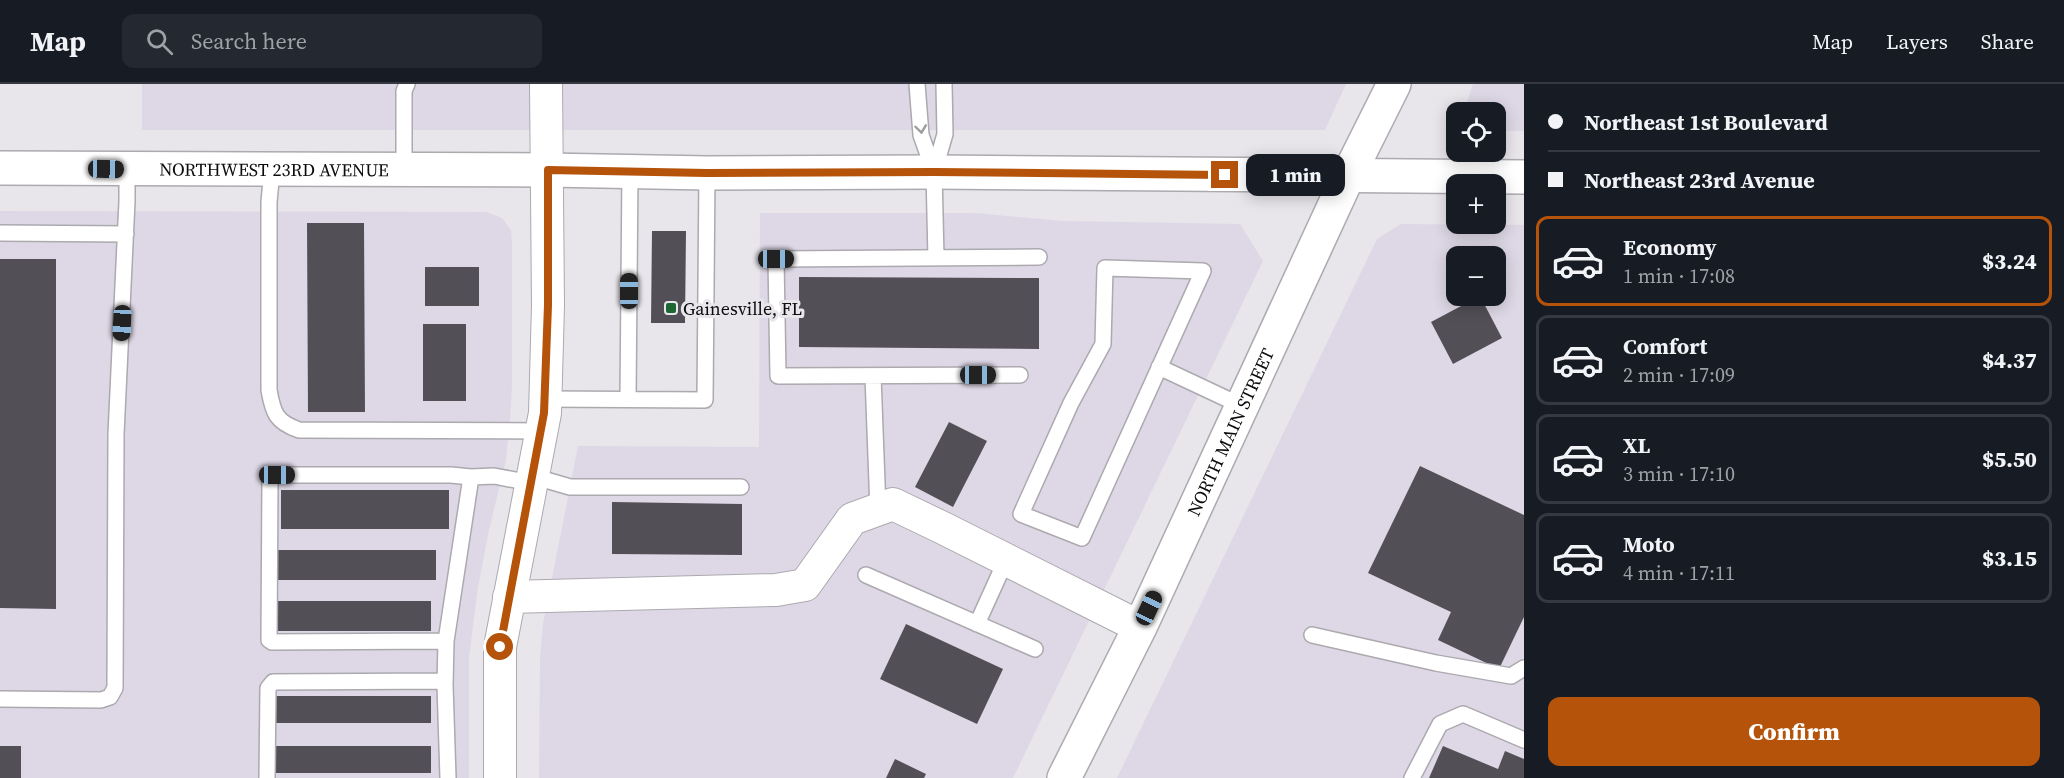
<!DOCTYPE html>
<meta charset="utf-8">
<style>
:root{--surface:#171b24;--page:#242831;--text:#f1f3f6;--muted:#9ea1a6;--line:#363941;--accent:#b45309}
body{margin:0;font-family:"Source Serif 4",serif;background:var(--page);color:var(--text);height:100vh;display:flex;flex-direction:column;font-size:22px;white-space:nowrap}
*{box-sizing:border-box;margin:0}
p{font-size:20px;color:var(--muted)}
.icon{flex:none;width:33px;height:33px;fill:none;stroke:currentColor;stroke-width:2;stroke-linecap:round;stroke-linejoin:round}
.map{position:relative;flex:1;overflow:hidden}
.sheet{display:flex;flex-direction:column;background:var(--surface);width:540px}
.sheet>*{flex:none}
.top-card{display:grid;align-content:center;height:132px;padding:0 24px;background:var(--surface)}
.fabs{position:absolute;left:1446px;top:18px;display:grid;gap:12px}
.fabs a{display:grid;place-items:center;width:60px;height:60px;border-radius:12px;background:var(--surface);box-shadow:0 3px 15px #0003;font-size:30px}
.end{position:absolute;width:27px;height:27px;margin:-14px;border:8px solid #b45309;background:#fff;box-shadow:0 0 0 3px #fff}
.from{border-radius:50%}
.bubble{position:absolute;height:42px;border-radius:12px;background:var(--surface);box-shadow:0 3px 15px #0003;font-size:20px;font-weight:800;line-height:42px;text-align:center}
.car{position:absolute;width:18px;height:36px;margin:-18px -9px;border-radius:8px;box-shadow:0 0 4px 2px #0007;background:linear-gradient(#222 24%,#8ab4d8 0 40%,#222 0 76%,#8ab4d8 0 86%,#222 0)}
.top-card b{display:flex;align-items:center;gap:21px;height:57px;font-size:22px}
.top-card b+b{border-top:2px solid var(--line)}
.top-card i{width:15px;height:15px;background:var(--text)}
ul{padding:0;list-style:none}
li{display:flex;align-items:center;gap:18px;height:90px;margin:0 12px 9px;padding:0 12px;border:3px solid var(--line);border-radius:12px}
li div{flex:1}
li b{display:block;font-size:22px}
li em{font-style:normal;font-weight:800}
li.current{border-color:var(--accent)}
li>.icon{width:54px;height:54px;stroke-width:1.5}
.primary-button{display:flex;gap:12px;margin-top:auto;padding:12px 24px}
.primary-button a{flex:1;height:69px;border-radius:12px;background:var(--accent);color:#fff;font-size:24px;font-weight:800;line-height:69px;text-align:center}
header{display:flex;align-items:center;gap:36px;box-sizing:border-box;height:84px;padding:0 30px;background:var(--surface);border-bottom:2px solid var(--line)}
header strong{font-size:28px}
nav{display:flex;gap:33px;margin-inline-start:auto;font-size:21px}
.search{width:420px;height:54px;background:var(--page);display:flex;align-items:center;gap:15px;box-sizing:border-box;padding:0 21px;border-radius:12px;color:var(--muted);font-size:22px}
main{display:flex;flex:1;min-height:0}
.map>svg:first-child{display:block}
.built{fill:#ded8e6;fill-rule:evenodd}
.building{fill:#525056}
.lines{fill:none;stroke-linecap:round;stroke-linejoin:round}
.service-casing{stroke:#aca9af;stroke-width:18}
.minor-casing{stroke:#aca9af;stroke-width:34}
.secondary-casing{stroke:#aca9af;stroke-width:36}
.service{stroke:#fff;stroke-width:15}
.minor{stroke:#fff;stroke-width:32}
.secondary{stroke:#fff;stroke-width:33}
.oneway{stroke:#9e9d9e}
.route{stroke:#b45309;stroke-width:8}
.poi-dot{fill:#1c6634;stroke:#e8e5eb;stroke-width:2}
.labels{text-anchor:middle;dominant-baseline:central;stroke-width:6;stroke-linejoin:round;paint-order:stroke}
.street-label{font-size:18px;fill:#0c0b0d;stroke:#e8e5eb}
.poi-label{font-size:18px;fill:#0c0b0d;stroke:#e8e5eb;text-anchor:start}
</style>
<header>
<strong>Map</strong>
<div class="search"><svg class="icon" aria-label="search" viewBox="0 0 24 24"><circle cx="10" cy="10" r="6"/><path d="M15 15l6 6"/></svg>Search here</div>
<nav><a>Map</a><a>Layers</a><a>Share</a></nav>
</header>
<main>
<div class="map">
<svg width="1524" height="694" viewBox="0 0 1524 694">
<rect width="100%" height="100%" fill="#e8e5eb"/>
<path class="built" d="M142 0H1346L1325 46H142Z
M1473 0H1524V47H1496V28H1472L1466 21Z
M0 127 486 128 502 134 511 146 512 158V302L510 336 506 376 489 446 478 503 469 573V694H0Z
M760 129H975L1063 137 1240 140 1263 177 1013 694H539L540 573 543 540 578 362 759 363Z
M1401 140 1524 141V694H1117L1377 155ZM1456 172H1496V212H1456Z"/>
<path class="building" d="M307 139H364L365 328H308Z
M652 147H686L685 239H651Z
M0 175H56V525L0 524Z
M425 183H479V222H425Z
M799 193 1039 194V265L799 263Z
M1480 212 1502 254 1453 280 1431 238Z
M423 240H466V317H423Z
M949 338 987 357 953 423 915 403Z
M1420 382 1524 431V533L1499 585 1438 556 1451 528 1368 489Z
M281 406H449V445H281Z
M612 418 742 420V471L612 470Z
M278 466H436V496H278Z
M276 517H431V547H276Z
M906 540 1003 585 977 640 880 595Z
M275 612H431V639H275Z
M0 662H21V694H0Z
M275 662H431V689H275Z
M1443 662 1498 685 1505 667 1524 675V694H1429Z
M895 675 926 690 924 694H886Z"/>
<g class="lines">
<defs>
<path id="service" d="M917 0 921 51 934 88 936 174
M272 86 269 118V306C273 329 276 338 299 346L541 347
M404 86V7L407 0
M934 88 945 50 944 0
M0 149 126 150
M1105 184 1203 187 1082 454 1021 430 1071 319 1103 260Z
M1159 283 1242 322
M1020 291 778 292 776 175 1039 173
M873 292 878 426
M545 315 705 316 707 89
M628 315 630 87
M532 392 570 403H741
M866 491 1035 565
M977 540 1006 476
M1312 551 1436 579 1511 592 1524 584
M446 557 272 558 269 556 270 396 272 391H451L471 393
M0 615 101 616 110 613 115 604 116 350 127 117V85
M267 694 268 604 273 598 445 597
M448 694 445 601 446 557 471 393 494 392 531 399
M1412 694 1440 640 1463 630 1524 656"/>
<path id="minor" d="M509 513 776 506 805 501 852 435 893 420 943 444 1140 543
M500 694V563L545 329 548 221 546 0"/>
<g id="secondary">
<path id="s1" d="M0 84 548 86 707 89 934 88 1524 93"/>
<path id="s2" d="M1064 694 1140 543 1348 92 1394 0"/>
</g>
</defs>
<use href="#service" class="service-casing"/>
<use href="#minor" class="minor-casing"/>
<use href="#secondary" class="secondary-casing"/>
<use href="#service" class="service"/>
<use href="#minor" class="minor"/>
<use href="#secondary" class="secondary"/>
</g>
<defs><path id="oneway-chevron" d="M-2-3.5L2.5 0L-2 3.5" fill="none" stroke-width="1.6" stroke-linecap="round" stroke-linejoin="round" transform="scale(1.5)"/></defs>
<use class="oneway" href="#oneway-chevron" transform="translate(921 45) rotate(82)"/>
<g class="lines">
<path class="route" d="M500 563 544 329 548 221V86L707 89 934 88 1225 91"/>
</g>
<rect class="poi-dot" x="665" y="218" width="12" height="12" rx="3"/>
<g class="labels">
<g class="street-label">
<text stroke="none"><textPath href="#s1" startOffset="274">NORTHWEST 23RD AVENUE</textPath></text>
<text stroke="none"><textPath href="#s2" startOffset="384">NORTH MAIN STREET</textPath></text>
</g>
<g class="poi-label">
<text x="683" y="224">Gainesville, FL</text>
</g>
</g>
</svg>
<div class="fabs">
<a><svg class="icon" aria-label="locate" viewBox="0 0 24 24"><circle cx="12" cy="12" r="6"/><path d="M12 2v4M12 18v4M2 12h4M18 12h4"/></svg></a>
<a>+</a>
<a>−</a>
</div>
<i class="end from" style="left:500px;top:563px"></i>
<i class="end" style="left:1225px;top:91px"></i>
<div class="bubble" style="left:1246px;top:70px;width:99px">1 min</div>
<i class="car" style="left:106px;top:85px;rotate:91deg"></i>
<i class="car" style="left:776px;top:175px;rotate:90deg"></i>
<i class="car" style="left:629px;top:207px;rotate:0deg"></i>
<i class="car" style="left:122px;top:239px;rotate:183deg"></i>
<i class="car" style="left:978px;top:291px;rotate:90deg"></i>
<i class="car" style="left:277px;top:391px;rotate:90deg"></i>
<i class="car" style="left:1149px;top:524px;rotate:25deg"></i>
</div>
<section class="sheet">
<div class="top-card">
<b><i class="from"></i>Northeast 1st Boulevard</b>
<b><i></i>Northeast 23rd Avenue</b>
</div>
<ul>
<li class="current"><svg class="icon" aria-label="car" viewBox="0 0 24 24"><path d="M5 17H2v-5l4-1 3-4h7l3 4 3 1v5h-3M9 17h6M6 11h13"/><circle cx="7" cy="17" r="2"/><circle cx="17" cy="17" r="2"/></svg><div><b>Economy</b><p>1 min · 17:08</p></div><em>$3.24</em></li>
<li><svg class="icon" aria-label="car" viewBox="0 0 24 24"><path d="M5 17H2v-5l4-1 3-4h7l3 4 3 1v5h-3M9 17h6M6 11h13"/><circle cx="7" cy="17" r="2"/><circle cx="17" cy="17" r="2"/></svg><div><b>Comfort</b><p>2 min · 17:09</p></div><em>$4.37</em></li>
<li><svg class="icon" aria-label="car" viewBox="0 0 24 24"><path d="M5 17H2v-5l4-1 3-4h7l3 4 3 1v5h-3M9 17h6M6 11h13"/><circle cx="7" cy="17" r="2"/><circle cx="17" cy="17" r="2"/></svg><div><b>XL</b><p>3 min · 17:10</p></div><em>$5.50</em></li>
<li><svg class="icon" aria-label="car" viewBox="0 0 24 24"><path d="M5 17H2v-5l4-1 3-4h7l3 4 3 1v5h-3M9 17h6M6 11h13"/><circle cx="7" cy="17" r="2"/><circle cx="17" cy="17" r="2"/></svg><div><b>Moto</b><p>4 min · 17:11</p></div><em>$3.15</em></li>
</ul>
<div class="primary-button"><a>Confirm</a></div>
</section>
</main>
